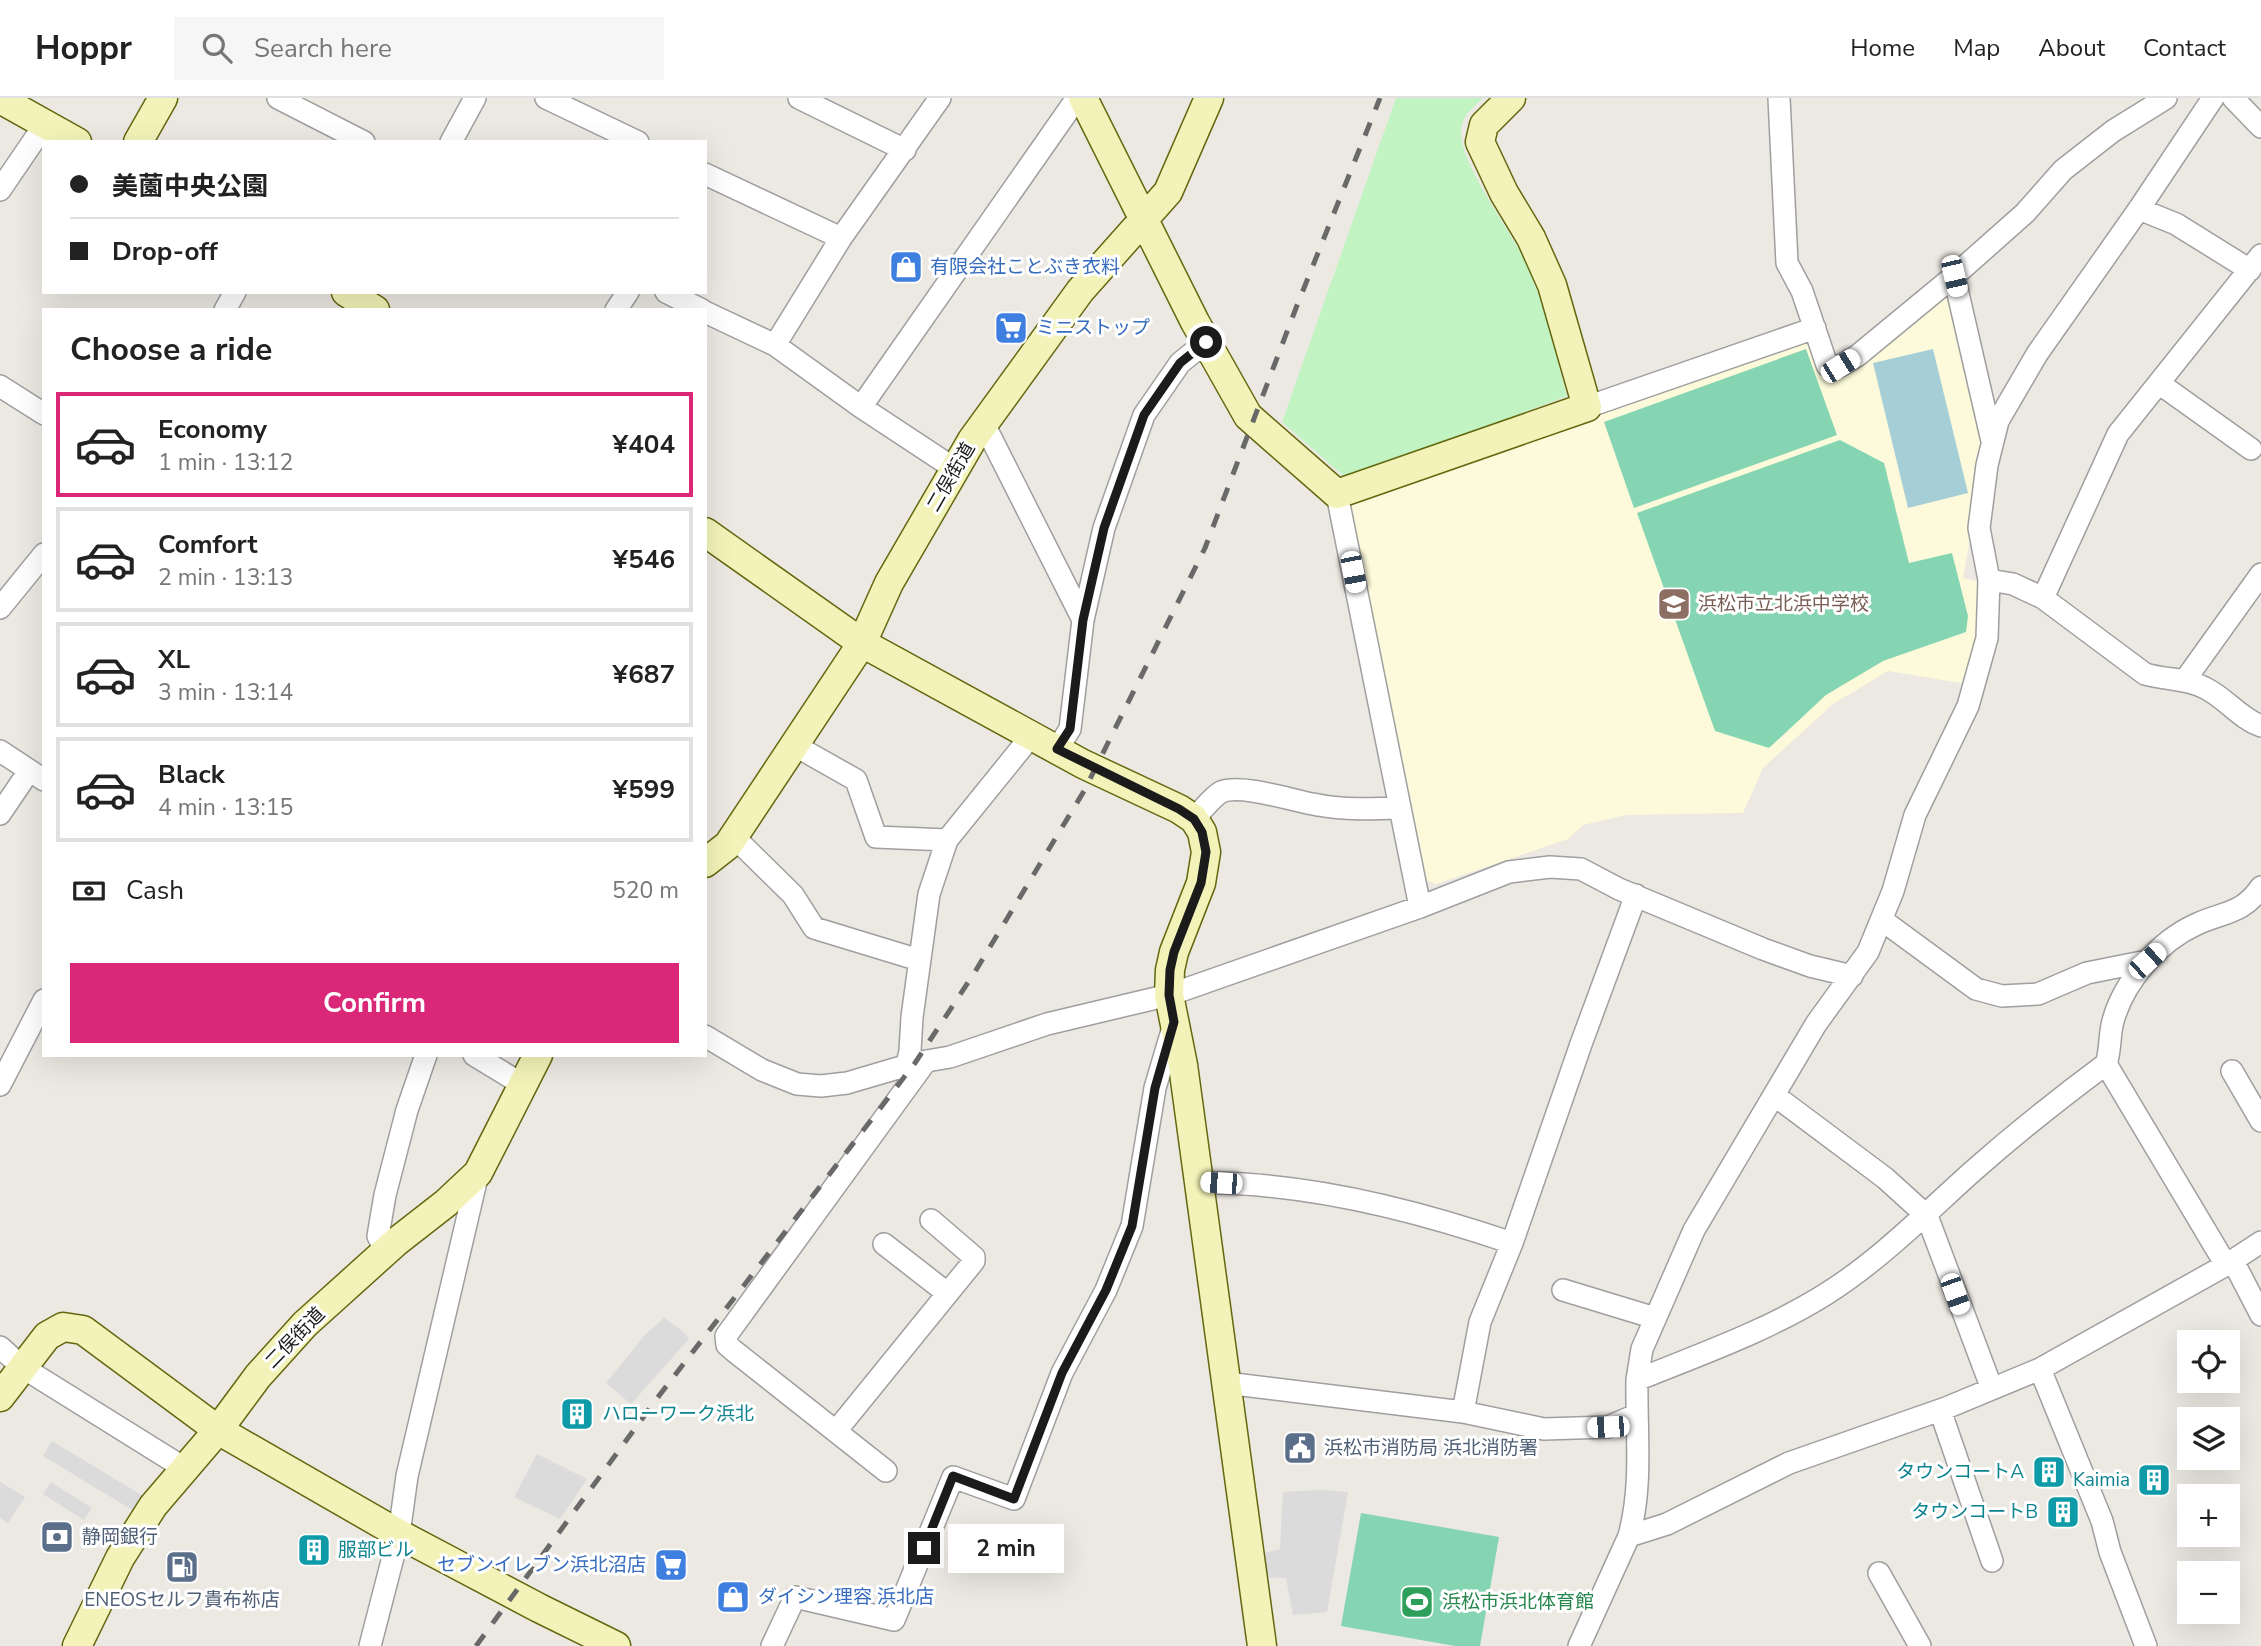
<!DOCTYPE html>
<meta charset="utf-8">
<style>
:root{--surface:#fff;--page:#f6f6f6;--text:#222;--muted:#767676;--line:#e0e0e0;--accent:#db2777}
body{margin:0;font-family:"Nunito Sans","Noto Sans JP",sans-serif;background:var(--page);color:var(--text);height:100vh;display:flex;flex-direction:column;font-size:26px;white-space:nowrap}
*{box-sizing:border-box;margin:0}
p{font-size:23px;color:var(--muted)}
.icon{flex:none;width:38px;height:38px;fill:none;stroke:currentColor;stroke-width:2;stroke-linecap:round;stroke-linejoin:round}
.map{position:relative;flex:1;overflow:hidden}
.details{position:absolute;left:42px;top:210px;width:665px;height:749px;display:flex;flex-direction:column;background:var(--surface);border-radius:0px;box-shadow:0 7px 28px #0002}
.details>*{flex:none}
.top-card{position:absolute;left:42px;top:42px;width:665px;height:154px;border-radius:0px;box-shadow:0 7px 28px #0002;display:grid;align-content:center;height:154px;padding:0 28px;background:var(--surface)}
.tools{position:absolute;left:2177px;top:1232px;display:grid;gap:14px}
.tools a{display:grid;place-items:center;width:63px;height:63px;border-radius:0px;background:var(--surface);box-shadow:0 7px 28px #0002;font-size:35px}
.end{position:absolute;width:32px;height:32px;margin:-16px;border:9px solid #1b1b1b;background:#fff;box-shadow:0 0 0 4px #fff}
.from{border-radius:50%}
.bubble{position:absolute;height:49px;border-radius:0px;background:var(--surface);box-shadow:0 7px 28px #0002;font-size:23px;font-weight:700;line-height:49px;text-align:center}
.car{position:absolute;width:21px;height:42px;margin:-21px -10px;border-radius:9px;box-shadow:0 0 5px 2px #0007;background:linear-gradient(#fff 24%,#345 0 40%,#fff 0 76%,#345 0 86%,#fff 0)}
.top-card b{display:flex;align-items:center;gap:24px;height:66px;font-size:26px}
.top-card b+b{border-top:2px solid var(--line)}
.top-card i{width:18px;height:18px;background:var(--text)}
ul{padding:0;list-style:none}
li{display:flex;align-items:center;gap:21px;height:105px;margin:0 14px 10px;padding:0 14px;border:4px solid var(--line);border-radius:0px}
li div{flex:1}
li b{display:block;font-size:26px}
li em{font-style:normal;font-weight:700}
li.on{border-color:var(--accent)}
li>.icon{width:63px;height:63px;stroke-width:1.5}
h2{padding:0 28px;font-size:32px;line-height:84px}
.pay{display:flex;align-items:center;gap:18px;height:77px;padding:0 28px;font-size:26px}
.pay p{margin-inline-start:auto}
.cta{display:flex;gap:14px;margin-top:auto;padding:14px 28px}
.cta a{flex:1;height:80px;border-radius:0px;background:var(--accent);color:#fff;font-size:28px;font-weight:700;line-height:80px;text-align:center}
header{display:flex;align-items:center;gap:42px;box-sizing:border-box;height:98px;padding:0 35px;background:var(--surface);border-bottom:2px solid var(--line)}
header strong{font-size:33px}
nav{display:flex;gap:38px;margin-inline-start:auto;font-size:24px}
.search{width:490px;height:63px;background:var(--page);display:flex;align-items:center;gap:18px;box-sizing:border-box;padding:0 24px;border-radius:0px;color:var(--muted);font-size:26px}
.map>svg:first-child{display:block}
.education{fill:#fcfadb}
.park{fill:#c1f4c2}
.pitch{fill:#86d5b2}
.parking{fill:#dbdbdb}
.water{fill:#a6ced6}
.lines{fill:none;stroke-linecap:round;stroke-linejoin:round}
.street-casing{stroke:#9f9f9f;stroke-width:24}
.secondary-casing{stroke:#63670e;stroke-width:31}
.street{stroke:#fff;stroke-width:21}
.secondary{stroke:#f3f3b9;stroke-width:28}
.rail{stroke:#696969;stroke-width:5;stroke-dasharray:14 14;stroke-linecap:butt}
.route{stroke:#1b1b1b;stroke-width:9}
.labels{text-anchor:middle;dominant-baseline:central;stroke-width:6;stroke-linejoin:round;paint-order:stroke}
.shop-label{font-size:19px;fill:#366cbe;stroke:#fff;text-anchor:start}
.street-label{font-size:19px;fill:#1b1b1b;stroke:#fff}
.education-label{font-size:19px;fill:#785e54;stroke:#fff;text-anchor:start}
.culture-label{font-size:19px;fill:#0d838f;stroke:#fff;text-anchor:end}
.service-label{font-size:19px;fill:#4e5e75;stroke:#fff;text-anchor:start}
.leisure-label{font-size:19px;fill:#27864d;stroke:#fff;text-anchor:start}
</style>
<header>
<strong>Hoppr</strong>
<div class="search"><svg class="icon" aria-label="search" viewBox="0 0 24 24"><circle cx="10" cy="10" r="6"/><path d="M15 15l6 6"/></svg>Search here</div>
<nav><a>Home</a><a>Map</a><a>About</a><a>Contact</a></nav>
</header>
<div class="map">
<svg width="2261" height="1548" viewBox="0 0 2261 1548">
<rect width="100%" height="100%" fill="#ece8e2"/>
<path class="education" d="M1951 193 1986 351 1963 480 1983 485 1982 526 1966 586 1888 573 1833 606 1763 670 1743 715 1627 717 1583 727 1568 741 1436 786 1426 782 1371 533 1348 406 1808 238 1822 272Z"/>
<path class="park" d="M1396 0H1483C1472 11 1461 18 1461 35 1460 64 1509 131 1523 159 1544 203 1554 251 1567 298L1347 381 1282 324Z"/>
<path class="pitch" d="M1806 251 1837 337 1634 410 1604 324Z
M1840 342 1884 365 1909 465 1952 455 1968 518 1966 534 1883 563 1826 597 1769 650 1715 633 1637 415Z
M1361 1415 1499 1439 1480 1548H1455L1341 1528Z"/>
<path class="parking" d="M664 1220 685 1235 689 1241 631 1306 606 1285 645 1237Z
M52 1343 143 1398 134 1413 43 1358Z
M537 1356 587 1381 560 1421 514 1399Z
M0 1384 25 1399 8 1425 0 1420Z
M51 1384 92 1410 84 1422 43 1396Z
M1320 1392 1348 1394 1327 1514 1293 1517 1286 1480 1267 1479 1264 1455 1280 1451 1283 1394Z"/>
<path class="water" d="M1933 251 1968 395 1908 410 1873 265Z"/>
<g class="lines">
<defs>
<path id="street" d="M278 0 364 44
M546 0 638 44
M799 0 905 52
M1779 0 1787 165 1802 193 1827 267 1840 268 1857 258 1954 178 2025 115 2063 72 2113 33 2166 0
M2233 0 2261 29
M451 44 475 0
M705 76 841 140
M0 92 45 26
M2139 111 2176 126 2250 172
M1954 178 1992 343
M666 194 702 212
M225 212 235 194
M616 212 628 194
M705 214 775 247 861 309 955 371
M775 247 841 140 940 0
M2160 286 2251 351
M0 288 44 316
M861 309 1077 0
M1587 309 1815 230
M984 326 1083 522
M1989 482 2013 486 2043 500 2145 576C2165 582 2187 580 2205 590 2226 600 2239 620 2261 628
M2043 500 2118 336 2261 157
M0 510 44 456
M2185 582 2261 476
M794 647 856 682 876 739 947 742
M1057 651 1070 631 1083 522 1104 430 1144 317 1180 265 1206 244
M0 653 44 682
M0 716 29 673
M1194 721C1202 713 1212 699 1221 694 1242 685 1296 704 1318 707 1345 712 1372 711 1400 710
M734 739 793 797 814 830 919 862
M1420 809 1509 774 1550 769 1581 771 1619 791 1763 851 1810 868 1852 878
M1882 822 1976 891 2002 898 2038 896 2087 875 2147 863
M705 938 762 972 797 986 821 988 847 985 915 965 950 959 1047 926 1169 897 1420 809 1337 396
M474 957 525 988
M2106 966 2226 1167
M907 967 910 953 912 919 929 796 947 742 1032 637
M2232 973 2261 1023
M0 987 44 902
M1774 997 1885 1080 1927 1118 1992 1291
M1198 1084C1221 1085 1245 1085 1268 1088 1351 1096 1433 1118 1512 1145
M884 1146 947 1195
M386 1154 378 1138 385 1097 407 1012 426 957
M2233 1163 2261 1217
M1563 1192 1655 1220
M0 1249 22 1269 184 1370
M2040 1271 2102 1423 2110 1454 2146 1548
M1637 1282 1642 1251 1694 1132 1816 926 1868 854 1893 793 1915 717 1968 608 1987 540 1989 482 1979 430 1987 367 1998 323 2037 256 2139 111 2213 0
M1226 1285 1463 1314 1544 1331 1608 1329 1636 1317
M1940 1312 1992 1463
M1463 1314 1480 1224 1512 1145 1581 946 1636 797
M836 1333 974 1163V1159L931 1122
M886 1373 734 1253 727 1247 726 1238 926 963
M1629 1438 1667 1426 1789 1365 1946 1310 2040 1271 2226 1167 2261 1144
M1879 1475 1920 1548
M370 1548 399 1436 407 1378 478 1075
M772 1548 795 1499 894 1522 953 1379 1014 1401 1062 1275 1106 1192 1132 1128 1155 990 1174 926
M1579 1548 1629 1438C1643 1386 1636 1335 1637 1282 1701 1256 1767 1233 1826 1196 1880 1162 1926 1115 1973 1073 2016 1035 2060 1000 2106 966 2111 952 2109 937 2113 923 2124 883 2159 843 2197 826 2223 814 2243 816 2261 789"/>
<path id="secondary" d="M1083 0 1195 224 1248 318 1337 396 1587 309 1552 187 1531 140 1504 95 1480 44 1484 27 1511 0
M0 1 77 44
M138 44 163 0
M346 194 375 212
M705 434 862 545 1083 666 1179 711 1194 721 1202 734 1206 754 1201 785 1174 854 1170 872 1169 897 1183 967 1262 1548
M705 765 728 747 862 545 889 485 972 342 1080 193 1168 94 1209 0
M0 1299 47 1238 63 1229 83 1232 218 1332 399 1436 539 1510 616 1548
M77 1548 120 1460 153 1408 218 1332 258 1278 305 1226 396 1144 446 1105 478 1075 538 957"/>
</defs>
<use href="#street" class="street-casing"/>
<use href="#secondary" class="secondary-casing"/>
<use href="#street" class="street"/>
<use href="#secondary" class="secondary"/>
<path class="rail" d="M476 1548 655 1303 915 965 973 877 1084 693 1205 450 1296 210 1380 0"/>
</g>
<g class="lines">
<path class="route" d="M924 1450 953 1378 1014 1401 1062 1275 1106 1192 1132 1128 1155 990 1174 924 1169 897 1170 872 1174 854 1201 785 1206 754 1202 734 1194 721 1179 711 1057 651 1070 631 1083 522 1104 430 1144 317 1180 265 1206 244"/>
</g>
<defs>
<symbol id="shop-square" viewBox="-11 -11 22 22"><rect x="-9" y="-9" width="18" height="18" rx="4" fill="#3f7fe0" stroke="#fff"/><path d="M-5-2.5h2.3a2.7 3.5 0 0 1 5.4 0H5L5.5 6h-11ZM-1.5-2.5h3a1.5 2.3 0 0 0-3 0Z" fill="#fff"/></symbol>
<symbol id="supermarket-square" viewBox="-11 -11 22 22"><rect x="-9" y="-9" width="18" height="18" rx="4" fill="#3f7fe0" stroke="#fff"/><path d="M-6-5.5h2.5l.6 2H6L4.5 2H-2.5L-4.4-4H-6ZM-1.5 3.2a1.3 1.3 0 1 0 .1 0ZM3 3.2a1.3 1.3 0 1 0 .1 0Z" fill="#fff"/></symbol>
<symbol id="school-square" viewBox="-11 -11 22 22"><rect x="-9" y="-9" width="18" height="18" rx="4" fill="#8d6e63" stroke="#fff"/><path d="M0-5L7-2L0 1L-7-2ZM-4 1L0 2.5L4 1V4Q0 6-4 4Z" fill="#fff"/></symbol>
<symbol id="building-square" viewBox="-11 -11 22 22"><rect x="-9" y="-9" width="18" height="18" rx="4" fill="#0f9aa8" stroke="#fff"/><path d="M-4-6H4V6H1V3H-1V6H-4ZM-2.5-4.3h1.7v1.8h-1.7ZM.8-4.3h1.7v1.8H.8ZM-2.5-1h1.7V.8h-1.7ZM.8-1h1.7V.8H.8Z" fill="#fff"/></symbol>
<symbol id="civic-square" viewBox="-11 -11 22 22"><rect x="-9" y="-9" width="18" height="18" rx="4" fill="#5c6f8a" stroke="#fff"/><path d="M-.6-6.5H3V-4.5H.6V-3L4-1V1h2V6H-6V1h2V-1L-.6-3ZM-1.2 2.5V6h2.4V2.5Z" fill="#fff"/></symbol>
<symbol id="bank-square" viewBox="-11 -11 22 22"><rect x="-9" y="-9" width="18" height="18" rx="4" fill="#5c6f8a" stroke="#fff"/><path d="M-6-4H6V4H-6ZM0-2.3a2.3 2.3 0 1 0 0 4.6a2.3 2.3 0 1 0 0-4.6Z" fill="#fff"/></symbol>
<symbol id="fuel-square" viewBox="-11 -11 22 22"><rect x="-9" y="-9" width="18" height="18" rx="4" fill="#5c6f8a" stroke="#fff"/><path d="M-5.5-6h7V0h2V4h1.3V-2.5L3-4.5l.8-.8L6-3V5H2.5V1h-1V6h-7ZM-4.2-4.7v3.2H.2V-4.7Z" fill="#fff"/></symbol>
<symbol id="stadium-square" viewBox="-11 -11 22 22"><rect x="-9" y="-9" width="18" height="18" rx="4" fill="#2e9e5b" stroke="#fff"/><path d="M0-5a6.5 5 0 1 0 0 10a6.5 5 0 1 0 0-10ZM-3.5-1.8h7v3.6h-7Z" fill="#fff"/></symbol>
</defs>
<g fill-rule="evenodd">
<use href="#shop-square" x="887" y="150" width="38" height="38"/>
<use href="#supermarket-square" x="992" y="211" width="38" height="38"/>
<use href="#school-square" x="1655" y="487" width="38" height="38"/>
<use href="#building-square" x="558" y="1297" width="38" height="38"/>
<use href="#civic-square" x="1281" y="1331" width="38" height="38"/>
<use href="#building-square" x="2030" y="1355" width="38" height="38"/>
<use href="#building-square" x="2135" y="1363" width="38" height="38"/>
<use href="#building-square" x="2044" y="1395" width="38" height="38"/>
<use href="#bank-square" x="38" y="1420" width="38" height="38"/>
<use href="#building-square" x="295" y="1433" width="38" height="38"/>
<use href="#supermarket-square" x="652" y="1448" width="38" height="38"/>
<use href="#fuel-square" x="163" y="1450" width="38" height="38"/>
<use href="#shop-square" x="714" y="1480" width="38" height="38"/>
<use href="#stadium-square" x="1398" y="1485" width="38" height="38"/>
</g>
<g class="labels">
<g class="shop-label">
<text x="930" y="169">有限会社ことぶき衣料</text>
<text x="1036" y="230">ミニストップ</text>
<text x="646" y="1467" text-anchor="end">セブンイレブン浜北沼店</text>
<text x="758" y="1499">ダイシン理容 浜北店</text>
</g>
<g class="street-label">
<text transform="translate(951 379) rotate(-60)">二俣街道</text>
<text transform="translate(295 1240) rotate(-46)">二俣街道</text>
</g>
<g class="education-label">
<text x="1698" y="506">浜松市立北浜中学校</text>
</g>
<g class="culture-label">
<text x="602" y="1316" text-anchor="start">ハローワーク浜北</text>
<text x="2024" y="1374">タウンコートA</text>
<text x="2130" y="1382">Kaimia</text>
<text x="2038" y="1414">タウンコートB</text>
<text x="338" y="1452" text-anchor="start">服部ビル</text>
</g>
<g class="service-label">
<text x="1324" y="1350">浜松市消防局 浜北消防署</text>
<text x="82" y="1439">静岡銀行</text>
<text x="182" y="1502" text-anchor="middle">ENEOSセルフ貴布祢店</text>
</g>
<g class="leisure-label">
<text x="1442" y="1504">浜松市浜北体育館</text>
</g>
</g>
</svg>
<div class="tools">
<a><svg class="icon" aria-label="locate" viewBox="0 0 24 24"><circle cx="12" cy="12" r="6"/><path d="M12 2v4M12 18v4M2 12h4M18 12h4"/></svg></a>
<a><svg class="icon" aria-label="layers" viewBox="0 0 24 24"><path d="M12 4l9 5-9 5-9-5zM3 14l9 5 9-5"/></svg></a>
<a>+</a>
<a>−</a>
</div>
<i class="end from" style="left:1206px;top:244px"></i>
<i class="end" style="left:924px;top:1450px"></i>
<div class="bubble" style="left:948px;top:1426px;width:116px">2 min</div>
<i class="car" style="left:1954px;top:178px;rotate:167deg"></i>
<i class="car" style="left:1840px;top:268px;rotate:58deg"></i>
<i class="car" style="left:1353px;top:474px;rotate:169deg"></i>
<i class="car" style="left:2147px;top:863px;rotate:48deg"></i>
<i class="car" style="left:1221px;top:1085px;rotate:273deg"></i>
<i class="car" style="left:1955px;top:1196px;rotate:160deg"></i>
<i class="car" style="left:1608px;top:1329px;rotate:268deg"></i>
<div class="top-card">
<b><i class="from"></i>美薗中央公園</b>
<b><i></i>Drop-off</b>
</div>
<section class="details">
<h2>Choose a ride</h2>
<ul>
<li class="on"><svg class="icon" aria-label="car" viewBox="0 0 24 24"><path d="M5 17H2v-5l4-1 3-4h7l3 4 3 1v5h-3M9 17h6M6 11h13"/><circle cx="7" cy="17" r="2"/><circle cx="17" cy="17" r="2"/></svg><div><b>Economy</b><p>1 min · 13:12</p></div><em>¥404</em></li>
<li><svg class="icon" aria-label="car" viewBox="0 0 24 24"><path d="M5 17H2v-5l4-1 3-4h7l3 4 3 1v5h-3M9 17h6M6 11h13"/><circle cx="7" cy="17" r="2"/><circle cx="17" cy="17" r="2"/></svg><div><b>Comfort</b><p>2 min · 13:13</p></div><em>¥546</em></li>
<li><svg class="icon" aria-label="car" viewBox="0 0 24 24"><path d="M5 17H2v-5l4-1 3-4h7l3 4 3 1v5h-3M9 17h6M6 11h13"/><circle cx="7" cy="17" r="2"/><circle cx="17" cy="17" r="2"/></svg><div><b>XL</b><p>3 min · 13:14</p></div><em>¥687</em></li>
<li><svg class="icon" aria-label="car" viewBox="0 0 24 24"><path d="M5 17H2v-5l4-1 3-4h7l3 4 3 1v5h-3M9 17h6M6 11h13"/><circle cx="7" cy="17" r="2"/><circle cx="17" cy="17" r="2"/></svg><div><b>Black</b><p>4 min · 13:15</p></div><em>¥599</em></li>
</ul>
<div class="pay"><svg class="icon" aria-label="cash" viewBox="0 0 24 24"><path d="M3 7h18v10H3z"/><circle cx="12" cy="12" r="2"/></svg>Cash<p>520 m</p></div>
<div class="cta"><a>Confirm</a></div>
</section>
</div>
